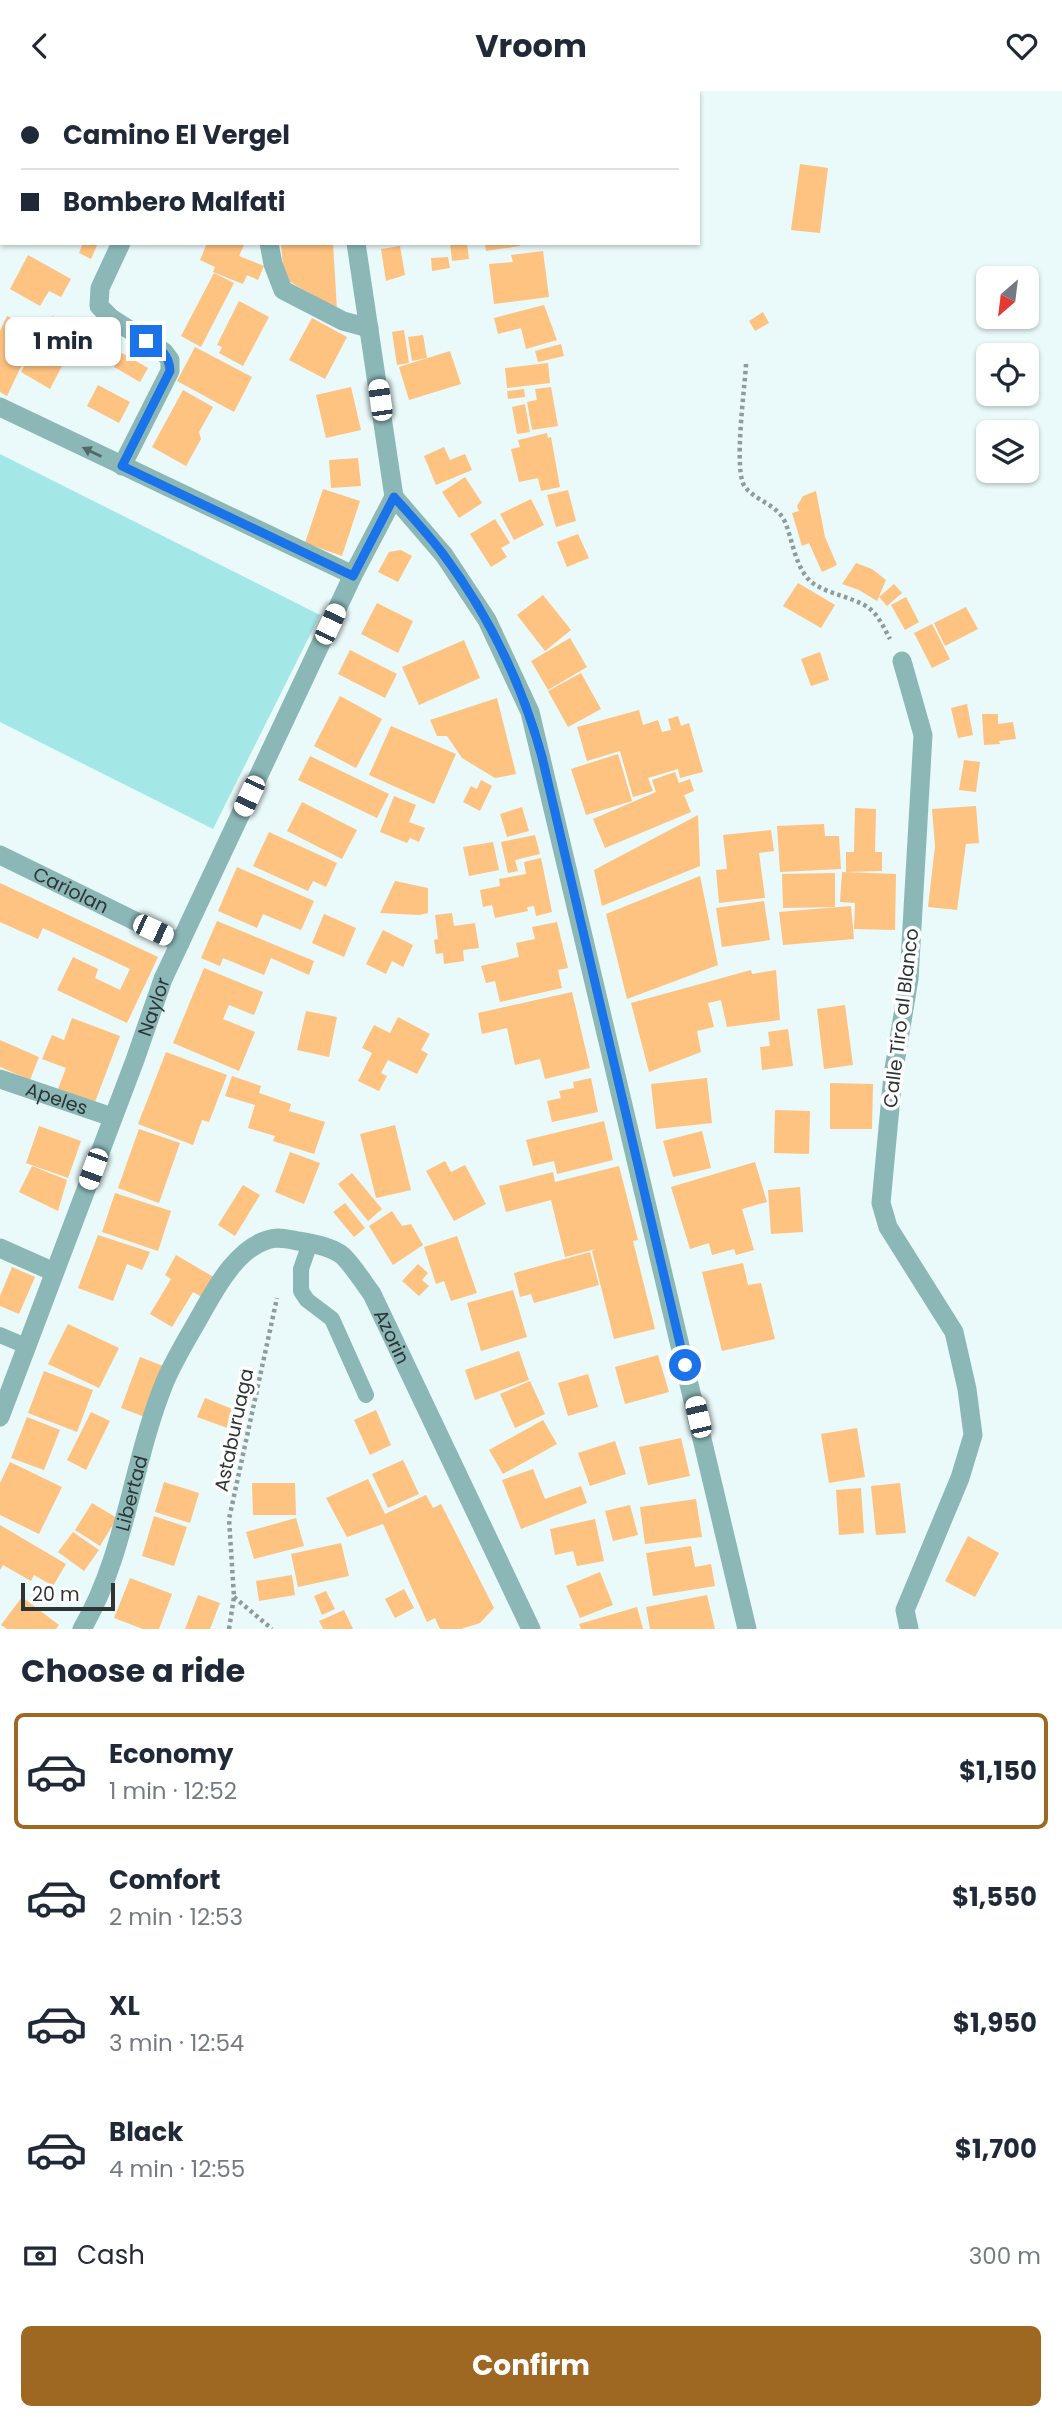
<!DOCTYPE html>
<meta charset="utf-8">
<style>
:root{--surface:#fff;--page:#f6f6f7;--text:#1f2937;--muted:#747a83;--line:#e0e1e3;--accent:#9e6822}
body{margin:0;font-family:Poppins,sans-serif;background:var(--page);color:var(--text);height:100vh;display:flex;flex-direction:column;font-size:26px;white-space:nowrap}
*{box-sizing:border-box;margin:0}
p{font-size:23px;color:var(--muted)}
.icon{flex:none;width:38px;height:38px;fill:none;stroke:currentColor;stroke-width:2;stroke-linecap:round;stroke-linejoin:round}
.map{position:relative;height:1538px;overflow:hidden}
.side{display:flex;flex-direction:column;background:var(--surface);flex:1}
.side>*{flex:none}
.top-card{position:absolute;left:0px;top:0px;width:700px;height:154px;box-shadow:0 2px 5px #0004;display:grid;align-content:center;height:154px;padding:0 21px;background:var(--surface)}
.needle{width:46px;rotate:208deg}
.fabs{position:absolute;left:976px;top:175px;display:grid;gap:14px}
.fabs a{display:grid;place-items:center;width:63px;height:63px;border-radius:10px;background:var(--surface);box-shadow:0 2px 5px #0004;font-size:35px}
.scale{position:absolute;left:21px;bottom:18px;width:94px;box-sizing:border-box;padding-left:7px;border:4px solid #2e3434;border-top:0;font-size:19px;line-height:24px;white-space:nowrap;color:#2e3434;-webkit-text-stroke:5px #fff;paint-order:stroke}
.end{position:absolute;width:32px;height:32px;margin:-16px;border:9px solid #1a73e8;background:#fff;box-shadow:0 0 0 4px #fff}
.from{border-radius:50%}
.bubble{position:absolute;height:49px;border-radius:10px;background:var(--surface);box-shadow:0 2px 5px #0004;font-size:23px;font-weight:700;line-height:49px;text-align:center}
.car{position:absolute;width:21px;height:42px;margin:-21px -10px;border-radius:9px;box-shadow:0 0 5px 2px #0007;background:linear-gradient(#fff 24%,#345 0 40%,#fff 0 76%,#345 0 86%,#fff 0)}
.top-card b{display:flex;align-items:center;gap:24px;height:66px;font-size:26px}
.top-card b+b{border-top:2px solid var(--line)}
.top-card i{width:18px;height:18px;background:var(--text)}
ul{padding:0;list-style:none}
li{display:flex;align-items:center;gap:21px;height:116px;margin:0 14px 10px;padding:0 7px;border:4px solid transparent;border-radius:10px}
li div{flex:1}
li b{display:block;font-size:26px}
li em{font-style:normal;font-weight:700}
li.on{border-color:var(--accent)}
li>.icon{width:63px;height:63px;stroke-width:1.5}
h2{padding:0 21px;font-size:32px;line-height:84px}
.pay{display:flex;align-items:center;gap:18px;height:77px;padding:0 21px;font-size:26px}
.pay p{margin-inline-start:auto}
.primary-button{display:flex;gap:14px;margin-top:auto;padding:14px 21px}
.primary-button a{flex:1;height:80px;border-radius:10px;background:var(--accent);color:#fff;font-size:28px;font-weight:700;line-height:80px;text-align:center}
header{display:flex;justify-content:space-between;align-items:center;height:91px;padding:0 21px;background:var(--surface);font-size:32px;font-weight:700}
.map>svg:first-child{display:block}
.green{fill:#a3e8e7}
.building{fill:#fec281}
.lines{fill:none;stroke-linecap:round;stroke-linejoin:round}
.path{stroke:#909b9b;stroke-width:4.5;stroke-dasharray:3.5 3.5;stroke-linecap:butt}
.service{stroke:#8bb8b7;stroke-width:16}
.minor{stroke:#8bb8b7;stroke-width:19}
.tertiary{stroke:#8bb8b7;stroke-width:19}
.oneway{fill:#536968}
.route{stroke:#1a73e8;stroke-width:9}
.labels{text-anchor:middle;dominant-baseline:central;stroke-width:7;stroke-linejoin:round;paint-order:stroke}
.street-label{font-size:19px;fill:#2e3434;stroke:#fff}
</style>
<header><svg class="icon" aria-label="back" viewBox="0 0 24 24"><path d="M15 5l-7 7 7 7"/></svg>Vroom<svg class="icon" aria-label="heart" viewBox="0 0 24 24"><path d="M12 20l-8-8c-3-5 5-10 8-4 3-6 11-1 8 4z"/></svg></header>
<div class="map">
<svg width="1062" height="1538" viewBox="0 0 1062 1538">
<rect width="100%" height="100%" fill="#eaf9f9"/>
<path class="green" d="M0 363 320 524 213 738 0 631Z"/>
<path class="building" d="M800 73 828 77 820 142 791 139Z
M83 152H98L91 168 79 162Z
M207 152H245L239 165 264 175 258 189 247 184 243 193 213 181 215 176 200 169Z
M281 152H333L337 219 284 187Z
M450 152H467L469 168 452 170Z
M485 152H519L520 155 486 160Z
M400 155 405 184 386 190 381 158Z
M543 160 549 206 494 213 489 173 513 171 511 164Z
M28 164 71 188 61 206 49 200 40 215 10 198Z
M448 166 450 177 432 180 431 167Z
M214 182 234 192 201 256 181 245Z
M239 210 269 226 243 275 219 262 222 256 217 254Z
M544 214 557 249 526 258 521 237 498 243 494 227Z
M763 221 769 232 755 240 749 230Z
M7 225 38 240 7 305 0 301V240Z
M52 225 81 239 73 255 44 241Z
M312 227 347 246 325 288 289 269Z
M404 239 409 272 397 274 392 241Z
M423 244 427 267 412 270 408 246Z
M561 253 564 265 538 271 535 260Z
M195 256 252 286 234 321 177 290Z
M33 259 62 275 50 298 21 281Z
M450 260 461 293 409 309 399 276Z
M122 262 148 277 140 291 114 276Z
M548 272 550 292 507 297 505 277Z
M98 294 130 311 119 332 87 315Z
M351 296 361 339 326 347 316 304Z
M551 296 558 335 532 339 527 311 537 309 535 298Z
M524 298 525 306 508 308 507 300Z
M183 299 213 316 199 341 201 348 186 375 152 356Z
M525 313 530 341 517 343 512 316Z
M547 342 548 347 551 346 560 396 541 400 538 387 519 391 511 358 520 356 518 349Z
M444 356 450 369 465 363 472 379 436 394 424 365Z
M358 367 361 395 331 397 329 369Z
M465 386 482 412 459 427 442 401Z
M323 398 360 410 342 465 305 452Z
M568 399 576 430 556 436 547 404Z
M816 400 825 446 837 474 822 481 809 452 802 455 792 422 799 420 797 415 803 405Z
M531 408 544 434 514 449 500 423Z
M495 428 510 452 501 457 507 466 491 476 470 443Z
M578 443 589 467 567 476 557 451Z
M401 459 412 465 398 491 378 481 389 461Z
M856 472 872 478 886 489 877 510 859 499 842 493Z
M798 492 835 514 821 537 783 515Z
M894 493 902 502 887 515 879 506Z
M543 504 571 539 545 560 517 524Z
M906 506 919 531 905 539 891 514Z
M377 512 413 530 398 562 361 543Z
M966 516 978 538 945 555 934 532Z
M932 533 950 568 932 577 914 542Z
M570 547 587 576 548 599 531 570Z
M464 549 480 587 419 614 402 576Z
M350 559 397 583 385 607 338 583Z
M820 561 829 589 811 595 801 568Z
M581 582 601 618 568 636 548 600Z
M340 605 382 628 356 677 314 655Z
M497 607 516 683 495 687 462 667 447 645H437L430 629Z
M967 613 973 644 958 647 951 617Z
M639 619 643 634 658 629 662 641 671 639 668 628 678 625 681 635 689 632 703 681 680 687 678 678 648 687 653 700 633 706 620 660 587 670 577 636Z
M982 623H998V633L1013 631 1016 648 999 650 1000 653 984 654Z
M391 635 456 663 434 713 369 684Z
M618 663 632 710 586 724 571 678Z
M310 665 389 703 377 727 298 689Z
M964 669 980 671 976 701 959 699Z
M675 681 679 692 690 688 694 700 684 704 691 721 605 757 593 728 656 701 652 689Z
M481 689 492 695 480 720 463 711 471 695 477 698Z
M394 705 416 714 409 731 425 737 419 751 410 747 407 752 380 741Z
M302 711 357 739 342 768 287 740Z
M976 715 979 752 966 753 957 819 928 816 935 755 932 718Z
M522 716 529 740 507 746 500 723Z
M855 717 876 718 875 761H882V780L846 781V761H854Z
M698 724 700 775 602 815 594 779Z
M824 733 825 745H839L841 778 780 781 777 735Z
M771 739 774 760 759 762 765 807 719 812 716 779 727 778 723 744Z
M269 741 337 772 326 796 313 790 308 800 253 775Z
M535 744 540 763 515 769 518 780 508 782 501 751Z
M493 751 499 779 469 785 463 756Z
M541 767 552 821 536 825 534 815 527 816 528 820 495 827 492 814 483 816 480 799 500 795 499 788 526 783 524 771Z
M237 776 314 810 301 839 263 823 257 837 218 820Z
M842 781 896 783 895 839 854 838 855 812 840 811Z
M835 782V816L783 817 782 783Z
M700 785 718 874 627 908 606 823Z
M395 790 428 797V822L419 824 380 822Z
M0 792 158 866 127 932 57 899 73 866 98 878 95 887 120 899 130 878 43 837 38 848 0 831Z
M764 810 770 849 722 856 716 817Z
M851 815 854 848 783 854 779 821Z
M452 822 454 835 475 832 479 857 463 859 464 870 444 873 443 862 436 863 434 849 438 848 435 824Z
M324 823 356 837 344 866 312 852Z
M217 830 314 870 309 884 271 867 264 884 223 867 220 875 201 867Z
M557 831 568 877 558 879 562 897 500 911 495 890 486 892 481 875 519 866 516 852 535 848 532 836Z
M383 839 413 854 403 876 392 870 386 883 366 873Z
M204 877 263 901 254 924 229 914 223 928 255 941 239 980 173 952Z
M751 879 752 883 776 879 780 929 727 936 721 909 708 912 714 936 697 940 701 961 649 981 631 912Z
M572 901 590 977 545 988 540 968 515 974 507 937 482 943 478 922Z
M845 914 853 974 824 978 817 918Z
M306 920 337 926 329 966 297 959Z
M398 926 430 943 421 959 428 963 417 983 388 969 381 982 387 985 379 1000 358 990 372 962 362 957 374 934 390 942Z
M72 927 120 945 95 1011 58 998 66 977 42 968 52 944 64 949Z
M788 938 793 975 762 979 760 956 770 955 768 941Z
M0 949 39 966 30 989 0 976Z
M166 961 227 984 209 1031 202 1029 193 1054 138 1033Z
M232 985 261 995 259 1002 291 1013 289 1020 325 1031 314 1063 273 1050 275 1045 248 1037 255 1014 225 1005Z
M591 987 598 1021 552 1031 547 1010 561 1007 559 1000 574 997 573 991Z
M707 987 712 1032 656 1038 651 993Z
M830 992 873 993 872 1038H830Z
M775 1019 810 1020 809 1063 774 1062Z
M604 1030 613 1069 557 1083 554 1070 533 1075 526 1049Z
M395 1034 411 1099 376 1107 360 1043Z
M39 1035 81 1050 68 1087 26 1072Z
M139 1038 180 1052 159 1112 118 1097Z
M702 1040 711 1077 673 1086 663 1050Z
M290 1061 320 1072 304 1113 275 1101Z
M445 1070 451 1081 465 1074 486 1113 454 1130 426 1080Z
M755 1071 767 1111 742 1118 754 1159 736 1164 734 1158 712 1164 709 1152 690 1158 671 1096Z
M32 1075 67 1089 58 1120 19 1101Z
M619 1075 638 1149 633 1150 655 1238 614 1248 592 1160 596 1158 565 1166 551 1109 506 1121 499 1095 553 1081 555 1091Z
M352 1082 382 1118 368 1130 338 1093Z
M243 1094 260 1104 235 1145 218 1134Z
M800 1096 803 1141 771 1143 768 1099Z
M115 1102 171 1120 158 1160 102 1141Z
M345 1112 365 1137 354 1146 333 1121Z
M392 1120 402 1135 411 1133 423 1154 393 1174 369 1135Z
M98 1144 150 1161 142 1179 127 1173 113 1210 78 1197Z
M457 1145 477 1202 451 1210 444 1190 436 1193 424 1156Z
M590 1161 599 1194 534 1212 531 1203 520 1206 514 1182Z
M176 1164 217 1188 205 1208 193 1201 172 1236 150 1223 171 1188 165 1184Z
M743 1172 748 1194 761 1192 775 1248 722 1260 702 1181Z
M418 1173 428 1182 422 1189 429 1195 419 1205 402 1190Z
M12 1176 35 1186 19 1223 0 1215V1205Z
M513 1199 527 1246 481 1260 467 1212Z
M68 1233 119 1257 99 1297 48 1273Z
M519 1260 529 1289 475 1309 465 1279Z
M658 1264 669 1301 625 1313 615 1276Z
M140 1266 163 1275 145 1326 121 1317Z
M44 1280 93 1299 77 1341 28 1322Z
M588 1283 598 1316 568 1325 558 1292Z
M530 1290 545 1323 515 1337 500 1303Z
M205 1307 240 1321 233 1339 197 1326Z
M376 1319 391 1354 370 1364 354 1329Z
M91 1321 110 1330 86 1379 67 1369Z
M27 1326 60 1339 44 1379 11 1367Z
M543 1329 557 1353 503 1383 489 1359Z
M857 1337 865 1386 829 1392 821 1343Z
M681 1347 690 1385 648 1394 639 1356Z
M615 1350 626 1383 590 1395 578 1362Z
M403 1369 419 1403 388 1417 372 1383Z
M10 1371 62 1396 39 1443 0 1424V1392Z
M533 1378 545 1408 581 1395 587 1412 521 1438 502 1389Z
M368 1388 385 1423 426 1404 433 1417 441 1413 494 1517 480 1532 461 1538H440L435 1527 427 1531 383 1433 347 1446 326 1407Z
M164 1391 199 1402 190 1432 155 1421Z
M252 1392H295L296 1424H253Z
M900 1392 906 1442 876 1444 871 1395Z
M861 1397 864 1442 839 1444 836 1399Z
M696 1408 702 1446 645 1453 640 1416Z
M92 1412 117 1427 100 1455 75 1439Z
M630 1414 638 1444 613 1450 605 1420Z
M154 1425 187 1436 174 1475 142 1465Z
M296 1427 304 1455 254 1468 246 1441Z
M595 1428 604 1470 577 1475 573 1460 555 1464 550 1438Z
M0 1434 66 1473 53 1495 34 1484 31 1490 3 1474 0 1479Z
M73 1441 99 1459 84 1480 58 1461Z
M968 1445 999 1462 975 1506 945 1490Z
M341 1452 349 1485 298 1496 291 1463Z
M691 1455 695 1476 711 1473 715 1495 653 1505 646 1462Z
M600 1481 613 1514 580 1527 566 1495Z
M292 1484 295 1504 259 1510 256 1490Z
M130 1487 172 1503 159 1538H143L114 1527Z
M404 1498 414 1517 395 1527 385 1508Z
M326 1500 335 1518 322 1524 314 1505Z
M198 1504 220 1512 210 1538H185Z
M707 1504 715 1538H650L646 1516Z
M22 1506 59 1534 56 1538H7L1 1534Z
M637 1516 643 1538H581L579 1533Z
M344 1519 353 1538H323L319 1530Z"/>
<g class="lines">
<path class="path" d="M746 273C745 296 733 380 745 396 756 410 778 414 785 431 793 450 796 481 814 493 831 504 853 506 869 517 879 525 884 537 890 548
M234 1506 272 1538
M229 1538 234 1506 229 1428 277 1207"/>
<path class="service" d="M310 1152 301 1178V1200L307 1209 332 1228 366 1304
M0 1244 26 1255"/>
<g class="minor">
<path d="M121 152 100 197 99 215 111 227 164 261 170 269V280L122 375"/>
<path d="M269 152 273 173 283 199 343 230 369 237"/>
<path d="M0 316 353 484"/>
<path d="M902 570 923 644 909 888 893 984 881 1112 888 1136 954 1241 967 1298 973 1344 960 1387 905 1519 909 1538"/>
<path id="s1" d="M0 764 180 852"/>
<path id="s2" d="M0 988 112 1026"/>
<path d="M0 1157 54 1181"/>
<path id="s3" d="M0 1326 135 969 163 888 353 484 394 406"/>
<path id="s4" d="M82 1538C126 1463 132 1372 164 1293 175 1266 191 1242 204 1218 218 1193 238 1158 267 1149 277 1145 288 1148 298 1150 311 1152 333 1156 343 1165 354 1176 363 1191 372 1203L531 1538"/>
</g>
<path class="tertiary" d="M340 0V2
M356 152 394 406 444 464 487 529 530 621 747 1538"/>
</g>
<defs><path id="oneway-solid" d="M-6-.8H1V-3.2L6.5 0L1 3.2V.8H-6Z" transform="scale(1.75)"/></defs>
<use class="oneway" href="#oneway-solid" transform="translate(92 361) rotate(-154)"/>
<g class="lines">
<path class="route" d="M146 250C160 258 169 262 170 280L122 375 353 485 394 406C411 425 428 443 443 463 488 523 522 593 542 666L685 1274"/>
</g>
<g class="labels">
<g class="street-label">
<text stroke="none"><textPath href="#s1" startOffset="79">Cariolan</textPath></text>
<text stroke="none"><textPath href="#s3" startOffset="438">Naylor</textPath></text>
<text transform="translate(901 927) rotate(-83)">Calle Tiro al Blanco</text>
<text stroke="none"><textPath href="#s2" startOffset="60">Apeles</textPath></text>
<text stroke="none"><textPath href="#s4" startOffset="614">Azorin</textPath></text>
<text transform="translate(234 1339) rotate(-78)">Astaburuaga</text>
<text stroke="none"><textPath href="#s4" startOffset="145">Libertad</textPath></text>
</g>
</g>
</svg>
<div class="fabs">
<a><svg class="needle" viewBox="-14 -14 28 28"><path d="M0-13l5 13h-10z" fill="#e53935"/><path d="M0 13l5-13h-10z" fill="#747a83"/></svg></a>
<a><svg class="icon" aria-label="locate" viewBox="0 0 24 24"><circle cx="12" cy="12" r="6"/><path d="M12 2v4M12 18v4M2 12h4M18 12h4"/></svg></a>
<a><svg class="icon" aria-label="layers" viewBox="0 0 24 24"><path d="M12 4l9 5-9 5-9-5zM3 14l9 5 9-5"/></svg></a>
</div>
<div class="scale">20 m</div>
<i class="end from" style="left:685px;top:1274px"></i>
<i class="end" style="left:146px;top:250px"></i>
<div class="bubble" style="left:5px;top:226px;width:116px">1 min</div>
<i class="car" style="left:380px;top:309px;rotate:352deg"></i>
<i class="car" style="left:330px;top:533px;rotate:25deg"></i>
<i class="car" style="left:249px;top:705px;rotate:205deg"></i>
<i class="car" style="left:153px;top:839px;rotate:115deg"></i>
<i class="car" style="left:93px;top:1078px;rotate:200deg"></i>
<i class="car" style="left:698px;top:1326px;rotate:347deg"></i>
<div class="top-card">
<b><i class="from"></i>Camino El Vergel</b>
<b><i></i>Bombero Malfati</b>
</div>
</div>
<section class="side">
<h2>Choose a ride</h2>
<ul>
<li class="on"><svg class="icon" aria-label="car" viewBox="0 0 24 24"><path d="M5 17H2v-5l4-1 3-4h7l3 4 3 1v5h-3M9 17h6M6 11h13"/><circle cx="7" cy="17" r="2"/><circle cx="17" cy="17" r="2"/></svg><div><b>Economy</b><p>1 min · 12:52</p></div><em>$1,150</em></li>
<li><svg class="icon" aria-label="car" viewBox="0 0 24 24"><path d="M5 17H2v-5l4-1 3-4h7l3 4 3 1v5h-3M9 17h6M6 11h13"/><circle cx="7" cy="17" r="2"/><circle cx="17" cy="17" r="2"/></svg><div><b>Comfort</b><p>2 min · 12:53</p></div><em>$1,550</em></li>
<li><svg class="icon" aria-label="car" viewBox="0 0 24 24"><path d="M5 17H2v-5l4-1 3-4h7l3 4 3 1v5h-3M9 17h6M6 11h13"/><circle cx="7" cy="17" r="2"/><circle cx="17" cy="17" r="2"/></svg><div><b>XL</b><p>3 min · 12:54</p></div><em>$1,950</em></li>
<li><svg class="icon" aria-label="car" viewBox="0 0 24 24"><path d="M5 17H2v-5l4-1 3-4h7l3 4 3 1v5h-3M9 17h6M6 11h13"/><circle cx="7" cy="17" r="2"/><circle cx="17" cy="17" r="2"/></svg><div><b>Black</b><p>4 min · 12:55</p></div><em>$1,700</em></li>
</ul>
<div class="pay"><svg class="icon" aria-label="cash" viewBox="0 0 24 24"><path d="M3 7h18v10H3z"/><circle cx="12" cy="12" r="2"/></svg>Cash<p>300 m</p></div>
<div class="primary-button"><a>Confirm</a></div>
</section>
